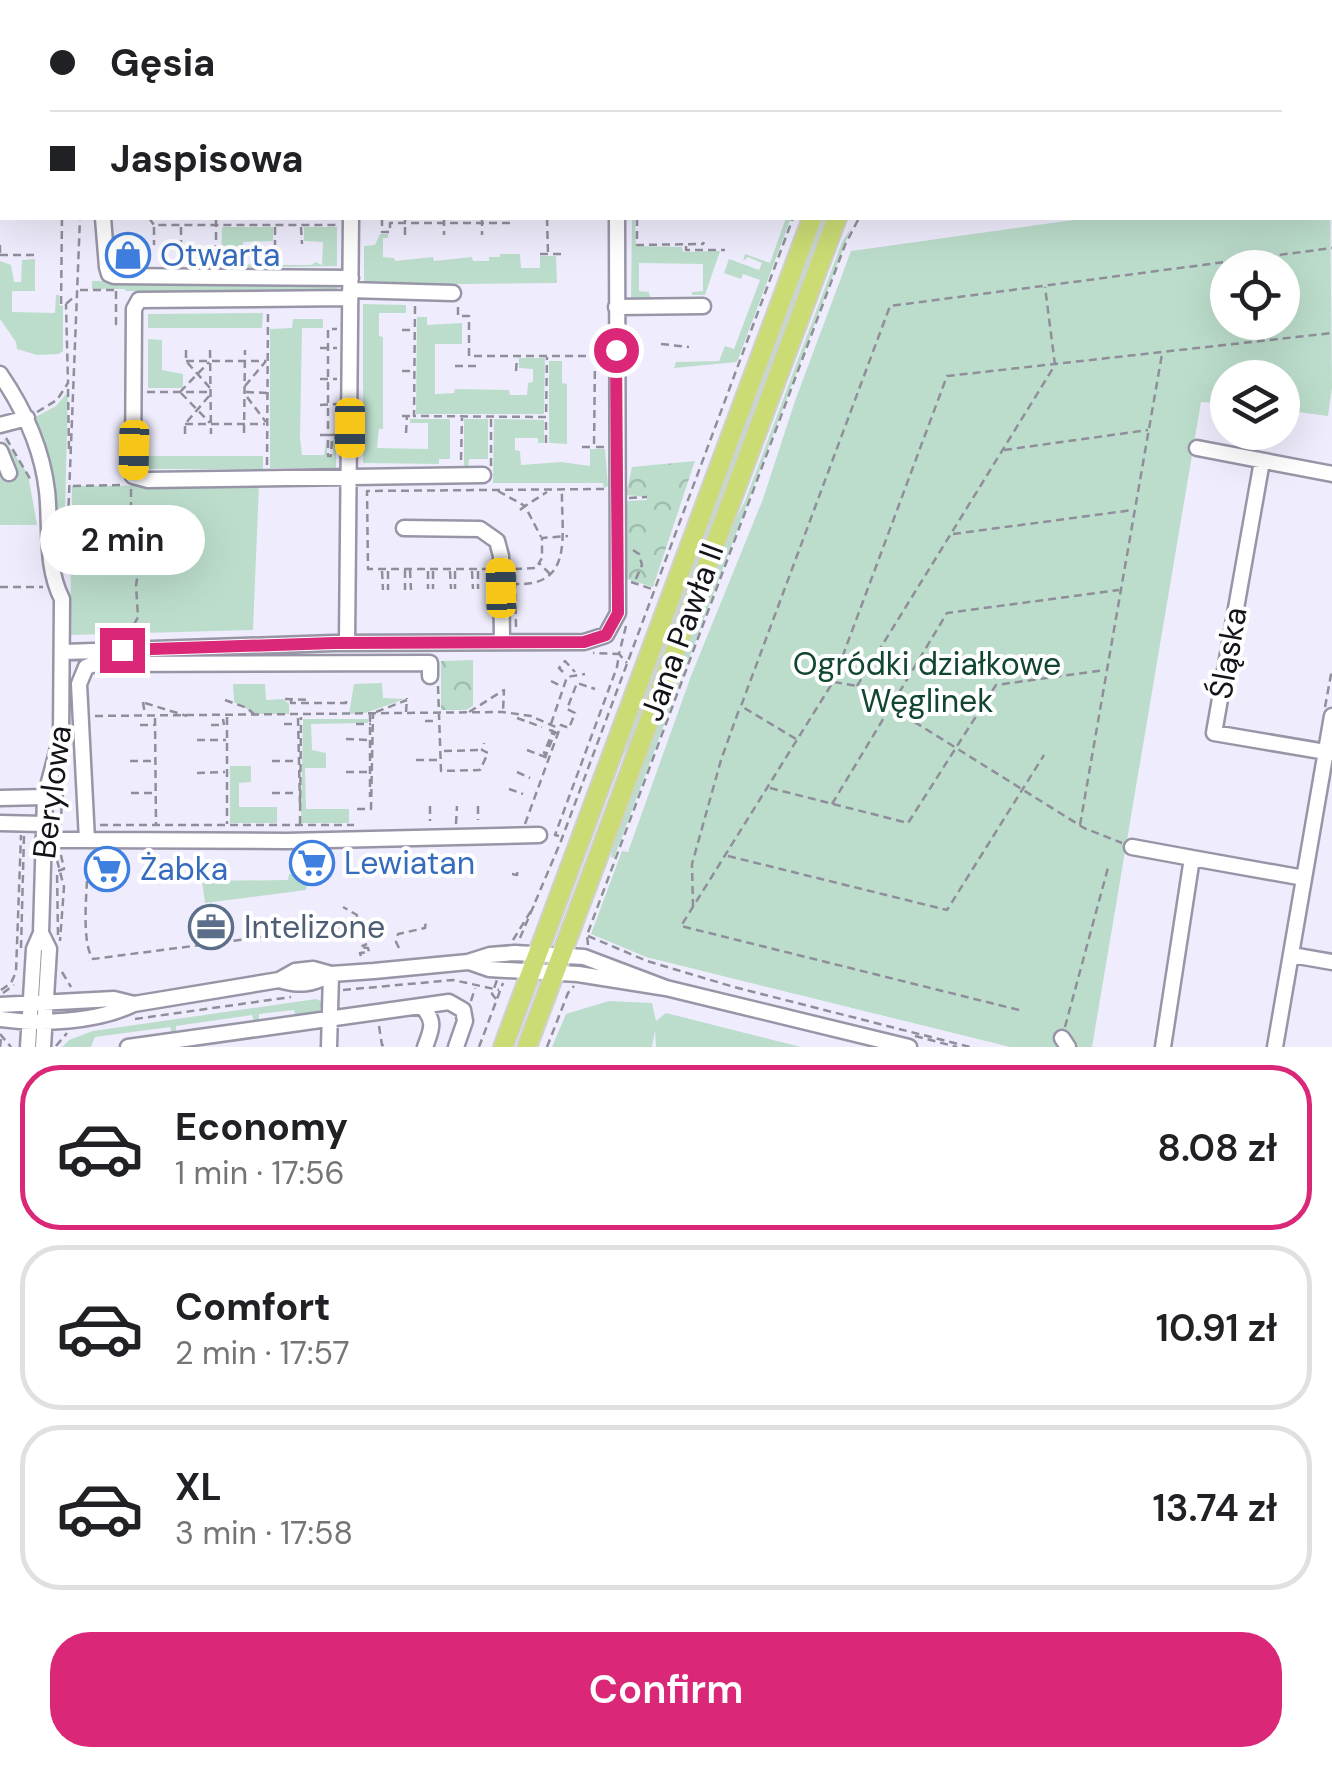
<!DOCTYPE html>
<meta charset="utf-8">
<style>
:root{--surface:#fff;--page:#f6f6f6;--text:#202124;--muted:#757577;--line:#e0e0e0;--accent:#db2777}
body{margin:0;font-family:"DM Sans",sans-serif;background:var(--page);color:var(--text);height:100vh;display:flex;flex-direction:column;font-size:38px;white-space:nowrap}
*{box-sizing:border-box;margin:0}
p{font-size:32px;color:var(--muted)}
.icon{flex:none;width:55px;height:55px;fill:none;stroke:currentColor;stroke-width:2;stroke-linecap:round;stroke-linejoin:round}
.map{position:relative;height:1047px;overflow:hidden}
.side{display:flex;flex-direction:column;background:var(--surface);flex:1}
.side>*{flex:none}
.hud{position:absolute;left:0px;top:0px;width:1332px;height:220px;box-shadow:0 10px 40px #0002;display:grid;align-content:center;height:220px;padding:0 50px;background:var(--surface)}
.buttons{position:absolute;left:1210px;top:250px;display:grid;gap:20px}
.buttons a{display:grid;place-items:center;width:90px;height:90px;border-radius:50%;background:var(--surface);box-shadow:0 10px 40px #0002;font-size:50px}
.end{position:absolute;width:45px;height:45px;margin:-22px;border:12px solid #db2777;background:#fff;box-shadow:0 0 0 5px #fff}
.from{border-radius:50%}
.bubble{position:absolute;height:70px;border-radius:35px;background:var(--surface);box-shadow:0 10px 40px #0002;font-size:32px;font-weight:600;line-height:70px;text-align:center}
.car{position:absolute;width:30px;height:60px;margin:-30px -15px;border-radius:12px;box-shadow:0 0 8px 2px #0007;background:linear-gradient(#f5c518 24%,#345 0 40%,#f5c518 0 76%,#345 0 86%,#f5c518 0)}
.hud b{display:flex;align-items:center;gap:35px;height:95px;font-size:38px}
.hud b+b{border-top:2px solid var(--line)}
.hud i{width:25px;height:25px;background:var(--text)}
ul{padding:18px 0 0;list-style:none}
li{display:flex;align-items:center;gap:30px;height:165px;margin:0 20px 15px;padding:0 30px;border:5px solid var(--line);border-radius:40px}
li div{flex:1}
li b{display:block;font-size:38px}
li em{font-style:normal;font-weight:600}
li.active{border-color:var(--accent)}
li>.icon{width:90px;height:90px;stroke-width:1.5}
.primary-button{display:flex;gap:20px;margin-top:auto;padding:20px 50px}
.primary-button a{flex:1;height:115px;border-radius:40px;background:var(--accent);color:#fff;font-size:40px;font-weight:600;line-height:115px;text-align:center}
.map>svg:first-child{display:block}
.built{fill:#e7e4fe}
.green{fill:#bcddcc;fill-rule:evenodd}
.forest{fill:url(#forest-crowns)}
.lines{fill:none;stroke-linecap:round;stroke-linejoin:round}
.minor-casing{stroke:#9895a7;stroke-width:19}
.major-casing{stroke:#d0d0d1;stroke-width:22}
.path{stroke:#8f8e9a;stroke-width:2.5;stroke-dasharray:8 5;stroke-linecap:butt}
.minor{stroke:#fff;stroke-width:14}
.major{stroke:#cbdc74;stroke-width:18}
.route{stroke:#db2777;stroke-width:12}
.labels{text-anchor:middle;dominant-baseline:central;stroke-width:8;stroke-linejoin:round;paint-order:stroke}
.shop-label{font-size:32px;fill:#366cbe;stroke:#fff;text-anchor:start}
.street-label{font-size:32px;fill:#14131a;stroke:#fff}
.park-label{font-size:32px;fill:#114631;stroke:#fff}
.service-label{font-size:32px;fill:#4e5e75;stroke:#fff;text-anchor:start}
</style>
<div class="map">
<svg width="1332" height="1047" viewBox="0 0 1332 1047">
<defs>
<pattern id="forest-crowns" width="20" height="18" patternUnits="userSpaceOnUse" patternTransform="scale(2.5)"><rect width="20" height="18" fill="#bcddcc"/><path d="M2 6a3 3 0 1 1 6 0M12 15a3 3 0 1 1 6 0" fill="none" stroke="#a1bdaf"/></pattern>
</defs>
<rect width="100%" height="100%" fill="#efedfd"/>
<path class="built" d="M916 0H1332V187L1330 2H916Z"/>
<path class="green" d="M1330 187 1332 388 1328 416 1283 410 1282 378H1228L1227 404 1201 402 1092 1047H1010L646 957 591 934 622 851 628 852 691 676 763 499 795 401 851 251 1088 218H1330ZM1228 268H1282V322H1228Z
M632 218H635L636 246 682 247 683 252 720 251 705 295H692V292L703 291V264L639 263V291L649 292 651 301H631Z
M786 218H791L737 362 674 368 676 362 719 361 725 346 734 349 760 280 743 274 741 279 724 273 729 259 759 270 762 263 748 257 743 261 745 254 770 263Z
M822 218H829L624 768 621 767 636 712 817 224Z
M222 227H273V241L243 242 244 265 272 262V265H311L316 262 322 265 323 242 304 241V227H337V266L233 268V265H221Z
M851 228 614 858 611 857 614 835 723 543 745 501 842 242Z
M380 234H388V238H383V257L394 258 395 261 433 257 434 261 472 257 473 261H489V257H500V254H520L521 268H540V256H556L557 283 364 285V246L375 245Z
M35 259V291H12V312L55 313 56 295H59V305L63 306V351L59 354 37 355 17 349 16 342 0 319V261L11 265 14 282H21L22 260Z
M92 281 337 282V291H126L125 289H92Z
M363 304 406 305V313H379V336L383 337V429H379L377 448 428 449V423H410V419H450V459H439V464L363 463Z
M263 313 262 328H148V314Z
M417 317H427V325L462 323V344H435V394L454 393 455 389 509 390 510 395H527L528 383 533 382V369L519 368V358H545L544 414H416Z
M293 319H323V328H302L300 438 302 455H324L327 437V457H333V440H336V468H270V329L292 328Z
M148 339 162 340V370L183 374V388H148Z
M549 361H562V383L567 384V444L549 443Z
M68 392 63 589 54 562 32 419 56 406Z
M464 419H488V459H469L468 470 464 472Z
M494 419 544 420V443H538V438H515V450L520 451 521 465 561 462 590 466V449H605L608 486 604 488 603 483H493Z
M3 438 28 474 37 525H0V463L15 473Z
M148 456H263V469H148Z
M259 485 253 630 70 635 72 486Z
M382 683 383 698 405 699 365 713 349 714 354 684Z
M233 684H265L266 700 283 699 289 704V714H256L234 702Z
M303 719H368V723L311 724 312 750 326 753V768H305L306 809H349V823H301Z
M230 766H251V782L239 783V807H277V823H230Z
M309 873 306 890 205 903 202 881 288 880 289 874Z
M316 999 323 1002 319 1012 295 1015 294 1010 259 1014V1022H254L252 1015 176 1026V1034L172 1035 170 1027 95 1037 91 1047H62L69 1040 93 1031Z
M609 1001 652 1003 656 1021 666 1013 801 1047H656L655 1030 652 1047H552L566 1014Z"/>
<path class="forest" d="M695 461 653 587 626 579V501L647 500V497L626 495 632 467Z
M473 660V706L466 710H441V661Z"/>
<g class="lines">
<defs>
<path id="minor" d="M473 0V2
M618 0V2
M1121 0V2
M1251 0 1252 2
M105 2V0
M350 2V0
M937 2V0
M0 123H2
M1330 163H1332
M103 218 107 267 109 274 114 276 351 278
M350 290 453 293
M350 298 139 300 134 309 133 476 148 480 483 475
M616 307 703 306
M0 374C24 409 42 448 47 491 51 527 45 566 62 599L61 737 45 797 41 933 34 949 28 1047
M0 425 27 418
M1197 448 1332 474
M0 451 9 473
M1262 461 1214 733 1332 753
M404 528 480 529 497 541 501 556 502 642
M347 643 351 218
M64 652 334 643 584 642 606 635 618 613 617 218
M430 676V663L95 664 86 667 79 684 87 840 287 841 539 835
M0 798 45 797
M0 823 44 824
M43 840H87
M1132 847 1192 858
M41 933 49 949 43 1047
M1292 955 1332 962
M469 962 489 969 578 974 666 988 909 1047
M279 980C300 986 312 985 331 974
M0 1005 114 999 134 1004
M421 1006C436 1020 432 1029 425 1047
M0 1019C41 1025 97 1022 134 1004L279 980 295 971 313 969 331 974 374 971 468 962 490 955 515 953 584 957 666 988
M1062 1038 1068 1047
M128 1047 449 1002 463 1010 465 1021 456 1047
M329 1047 331 974
M1163 1047 1192 858 1304 878
M1275 1047 1332 716"/>
<path id="major" d="M867 2 868 0
M891 2V0
M503 1047 812 218
M527 1047 837 218"/>
</defs>
<use href="#minor" class="minor-casing"/>
<use href="#major" class="major-casing"/>
<path class="path" d="M334 0V2
M368 0V2
M1235 0V2
M1299 0 1302 2
M67 2V0
M207 2V0
M215 2V0
M846 2V0
M848 2 849 0
M908 2V0
M920 2V0
M1 20V0
M1332 22V31
M1330 83 1332 82
M1330 91 1332 89
M1330 105H1332
M1330 147H1332
M62 218 61 304H66L75 296
M149 218 154 225H337
M382 218V232H390V223H510L509 218
M444 218V235
M482 218V235
M511 218H525
M547 218 548 254
M637 218V245L703 244 704 242
M154 227V245
M181 227V245
M275 227V245
M301 227 302 244
M405 235V218
M0 245V254
M686 246V250H725
M540 254H561
M0 255H35
M216 266V218
M80 290H117
M116 291V324H121
M415 306 414 416 546 417 547 357
M458 307V316H469V356H605
M402 330H413
M661 344 689 347
M320 348H337
M186 350V361L210 388
M210 350 211 434
M595 358 594 447H607
M186 361H266
M455 366H477
M402 371H413
M516 371 517 358
M320 379H337
M245 386 266 361
M68 389 69 451
M147 392H209
M180 392 209 362
M246 392 267 393
M181 393 210 423
M247 397 266 422
M320 405 337 404
M37 412 57 400 68 383 66 304
M402 416H412
M185 424H265
M244 433 245 350
M406 433 407 416
M185 434V424L210 395
M320 435H328V456H331L332 438H337
M335 435H328V329H337
M6 438 32 482
M546 443V419
M582 447H593
M1004 450 1148 430
M461 460 462 418
M267 465 268 313
M491 466V419
M73 486 125 485
M498 491 525 506 547 492
M629 498 647 497
M520 510 525 506 541 537
M70 517H81L99 524 132 513
M953 534 1133 510
M633 550 639 554 642 565 635 581
M490 569H368L367 491 604 489
M405 570V590
M410 570 411 590
M66 571 80 218
M382 571 383 590
M388 571V590
M428 571V589
M433 571V589
M450 571 451 589
M455 571V589
M472 571 473 589
M478 571V589
M550 574 539 563 542 558V538L568 536
M631 582 652 589
M515 583V569L536 568 539 563
M0 587H43
M626 626 619 654 627 663
M516 627 515 584C575 587 561 533 562 491
M114 636 129 634 138 617 136 586 141 549 131 511V487
M563 672 559 668 565 661 575 672
M551 681 561 686
M834 682 857 686 1084 828 1122 843
M438 686 441 771 480 770 488 753 482 750 484 743
M857 686 1055 365 1045 287
M285 699 310 700
M225 700 247 708 255 715
M291 700V703H346V698
M143 702 145 715
M145 703 187 716
M1325 707 1332 669
M376 712 407 700
M406 712 407 698
M469 712 504 690 503 711
M370 714V797
M95 716 503 712 531 716 560 729
M227 717V824
M155 718 156 825
M298 718 300 805
M517 718 542 727
M425 721H438
M284 724H297
M356 724H371
M551 724 567 677 585 674
M140 725H154
M211 725H224L223 719
M549 730 553 731 544 753 546 755 555 732 558 734
M346 739 368 740
M796 739 741 706 890 306 1332 248
M197 740H226
M527 750 548 758
M444 751 481 750
M416 760H439
M130 761H154
M272 761H297
M346 772H369
M517 772 530 778
M197 773 225 772
M770 788 908 823 996 685 1105 670
M509 789 523 794
M131 793H154
M272 793H297
M832 804 947 613 1119 590
M430 806V821
M478 806V820
M357 809H371L373 713
M300 824 301 717
M456 824 457 806
M525 824 561 725 569 728 575 713 567 709 577 683 595 689
M100 825H354
M1080 825 1162 354
M60 827 64 780
M559 836 555 835 617 667 619 654 593 653
M728 856 947 910 1044 755
M105 858 88 859C88 882 80 942 93 959L354 925 357 915 343 907
M57 860 64 887 60 941
M512 874 517 875 518 868
M693 907 692 864 721 760 740 707
M58 935 57 871 64 869 61 855
M588 936 647 961 734 987 970 1047
M520 938 561 841 793 218
M513 940 534 906
M588 945 587 935 845 245 859 218
M21 948 24 836
M399 948 396 942 398 934 425 928 426 921
M361 956 360 953 369 952 368 948 360 947 367 944
M62 972 71 987
M1 990 11 983 16 972 21 835
M343 990 453 980 499 990
M3 993 14 985
M496 999 492 994 497 980
M471 1001 475 988
M1019 1010 681 926 833 682 947 376 1332 333
M135 1019 291 997
M379 1026 382 1045 388 1047
M1065 1027 1109 864
M0 1034 11 1047
M915 1036 957 1047
M56 1046 67 1033
M0 1047 1 1037
M479 1047 503 983
M547 1047 568 993 574 986"/>
<use href="#minor" class="minor"/>
<use href="#major" class="major"/>
</g>
<g class="lines">
<path class="route" d="M122 650 334 643 584 642 606 635 618 613 616 350"/>
</g>
<defs>
<symbol id="shop-ring" viewBox="-11 -11 22 22"><circle r="9.5" fill="#fff" stroke="#3f7fe0" stroke-width="1.5"/><path d="M-5-2.5h2.3a2.7 3.5 0 0 1 5.4 0H5L5.5 6h-11ZM-1.5-2.5h3a1.5 2.3 0 0 0-3 0Z" fill="#3f7fe0"/></symbol>
<symbol id="supermarket-ring" viewBox="-11 -11 22 22"><circle r="9.5" fill="#fff" stroke="#3f7fe0" stroke-width="1.5"/><path d="M-6-5.5h2.5l.6 2H6L4.5 2H-2.5L-4.4-4H-6ZM-1.5 3.2a1.3 1.3 0 1 0 .1 0ZM3 3.2a1.3 1.3 0 1 0 .1 0Z" fill="#3f7fe0"/></symbol>
<symbol id="office-ring" viewBox="-11 -11 22 22"><circle r="9.5" fill="#fff" stroke="#5c6f8a" stroke-width="1.5"/><path d="M-6-3h4V-5.5h4V-3h4V5H-6ZM-1-4.5V-3h2v-1.5ZM-6 0V1H6V0Z" fill="#5c6f8a"/></symbol>
</defs>
<g fill-rule="evenodd">
<use href="#shop-ring" x="103" y="230" width="50" height="50"/>
<use href="#supermarket-ring" x="287" y="838" width="50" height="50"/>
<use href="#supermarket-ring" x="82" y="844" width="50" height="50"/>
<use href="#office-ring" x="186" y="902" width="50" height="50"/>
</g>
<g class="labels">
<g class="shop-label">
<text x="160" y="255">Otwarta</text>
<text x="344" y="863">Lewiatan</text>
<text x="140" y="869">Żabka</text>
</g>
<g class="street-label">
<text transform="translate(682 632) rotate(-70)">Jana Pawła II</text>
<text transform="translate(1228 653) rotate(-80)">Śląska</text>
<text transform="translate(52 792) rotate(-83)">Berylowa</text>
</g>
<g class="park-label">
<text x="927" y="664">Ogródki działkowe<tspan x="927" dy="37">Węglinek</tspan></text>
</g>
<g class="service-label">
<text x="244" y="927">Intelizone</text>
</g>
</g>
</svg>
<div class="buttons">
<a><svg class="icon" aria-label="locate" viewBox="0 0 24 24"><circle cx="12" cy="12" r="6"/><path d="M12 2v4M12 18v4M2 12h4M18 12h4"/></svg></a>
<a><svg class="icon" aria-label="layers" viewBox="0 0 24 24"><path d="M12 4l9 5-9 5-9-5zM3 14l9 5 9-5"/></svg></a>
</div>
<i class="end from" style="left:616px;top:350px"></i>
<i class="end" style="left:122px;top:650px"></i>
<div class="bubble" style="left:40px;top:505px;width:165px">2 min</div>
<i class="car" style="left:350px;top:428px;rotate:180deg"></i>
<i class="car" style="left:134px;top:450px;rotate:181deg"></i>
<i class="car" style="left:501px;top:588px;rotate:359deg"></i>
<div class="hud">
<b><i class="from"></i>Gęsia</b>
<b><i></i>Jaspisowa</b>
</div>
</div>
<section class="side">
<ul>
<li class="active"><svg class="icon" aria-label="car" viewBox="0 0 24 24"><path d="M5 17H2v-5l4-1 3-4h7l3 4 3 1v5h-3M9 17h6M6 11h13"/><circle cx="7" cy="17" r="2"/><circle cx="17" cy="17" r="2"/></svg><div><b>Economy</b><p>1 min · 17:56</p></div><em>8.08 zł</em></li>
<li><svg class="icon" aria-label="car" viewBox="0 0 24 24"><path d="M5 17H2v-5l4-1 3-4h7l3 4 3 1v5h-3M9 17h6M6 11h13"/><circle cx="7" cy="17" r="2"/><circle cx="17" cy="17" r="2"/></svg><div><b>Comfort</b><p>2 min · 17:57</p></div><em>10.91 zł</em></li>
<li><svg class="icon" aria-label="car" viewBox="0 0 24 24"><path d="M5 17H2v-5l4-1 3-4h7l3 4 3 1v5h-3M9 17h6M6 11h13"/><circle cx="7" cy="17" r="2"/><circle cx="17" cy="17" r="2"/></svg><div><b>XL</b><p>3 min · 17:58</p></div><em>13.74 zł</em></li>
</ul>
<div class="primary-button"><a>Confirm</a></div>
</section>
